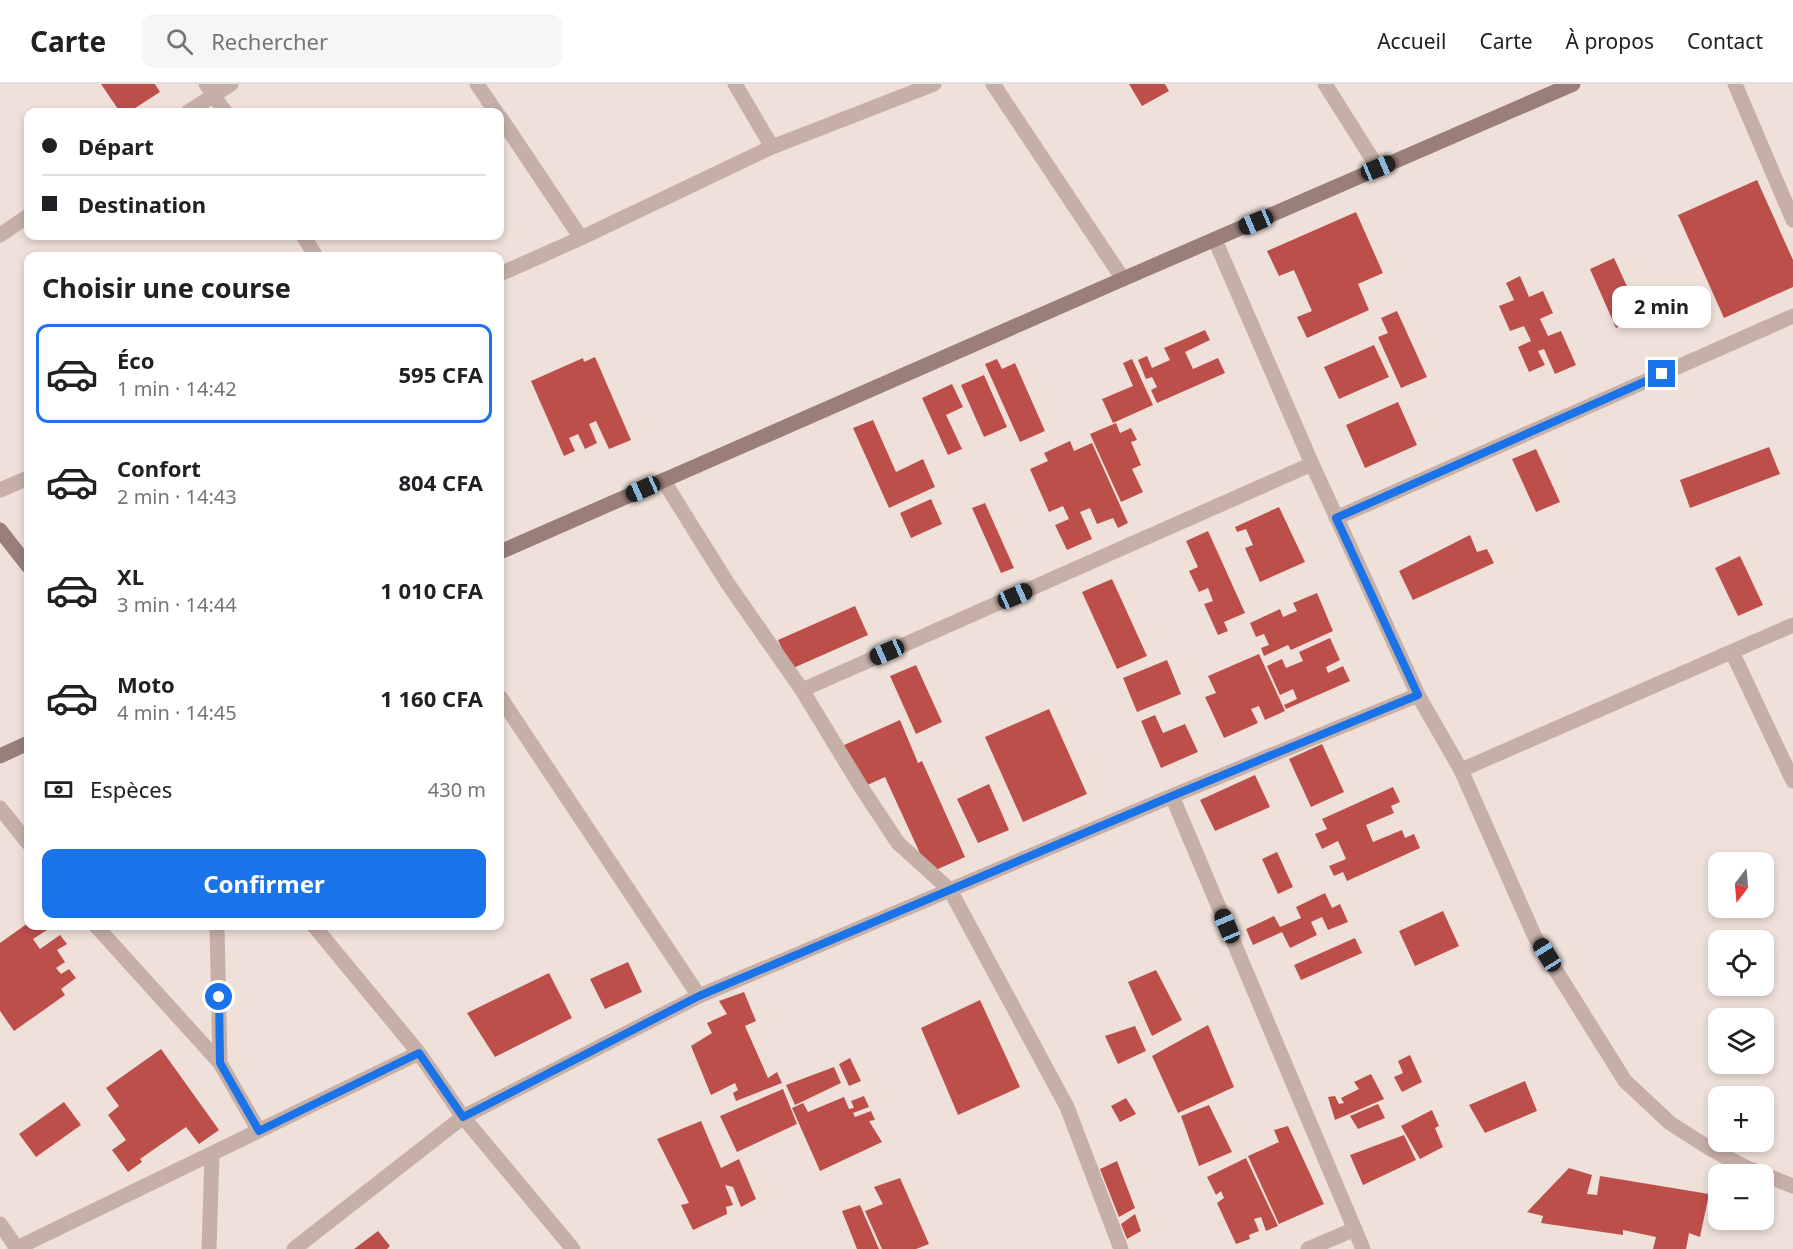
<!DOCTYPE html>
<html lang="fr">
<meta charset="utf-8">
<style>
:root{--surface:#fff;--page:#f6f6f6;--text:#202124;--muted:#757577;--line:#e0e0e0;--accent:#1a73e8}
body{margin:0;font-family:"Noto Sans",sans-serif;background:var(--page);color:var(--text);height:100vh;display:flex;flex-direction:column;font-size:22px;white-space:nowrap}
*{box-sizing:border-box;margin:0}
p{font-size:20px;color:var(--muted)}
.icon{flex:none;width:33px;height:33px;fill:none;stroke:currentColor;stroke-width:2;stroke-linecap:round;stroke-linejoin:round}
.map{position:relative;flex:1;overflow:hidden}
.sheet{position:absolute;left:24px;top:168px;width:480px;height:678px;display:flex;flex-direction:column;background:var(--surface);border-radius:12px;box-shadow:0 3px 9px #0003}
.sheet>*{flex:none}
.top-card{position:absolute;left:24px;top:24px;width:480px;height:132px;border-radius:12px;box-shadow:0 3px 9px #0003;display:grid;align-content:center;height:132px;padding:0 18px;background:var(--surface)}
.needle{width:39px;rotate:196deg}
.fabs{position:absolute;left:1708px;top:768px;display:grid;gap:12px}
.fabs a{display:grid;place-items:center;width:66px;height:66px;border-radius:12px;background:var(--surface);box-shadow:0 3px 9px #0003;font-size:30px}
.end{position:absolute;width:27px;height:27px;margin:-14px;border:8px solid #1a73e8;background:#fff;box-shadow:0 0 0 3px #fff}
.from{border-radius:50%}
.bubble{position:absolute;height:42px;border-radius:12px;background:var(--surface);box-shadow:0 3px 9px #0003;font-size:20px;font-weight:700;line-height:42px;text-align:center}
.car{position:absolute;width:18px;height:36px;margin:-18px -9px;border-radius:8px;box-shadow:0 0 4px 2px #0007;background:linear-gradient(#222 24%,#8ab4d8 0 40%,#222 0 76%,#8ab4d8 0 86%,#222 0)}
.top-card b{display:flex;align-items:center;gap:21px;height:57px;font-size:22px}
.top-card b+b{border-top:2px solid var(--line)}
.top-card i{width:15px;height:15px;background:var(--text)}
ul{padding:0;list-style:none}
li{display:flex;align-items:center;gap:18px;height:99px;margin:0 12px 9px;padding:0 6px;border:3px solid transparent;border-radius:12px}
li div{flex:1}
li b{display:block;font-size:22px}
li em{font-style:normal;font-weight:700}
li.active{border-color:var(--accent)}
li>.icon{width:54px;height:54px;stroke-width:1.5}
h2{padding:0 18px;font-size:27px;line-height:72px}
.pay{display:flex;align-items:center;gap:15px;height:66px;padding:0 18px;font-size:22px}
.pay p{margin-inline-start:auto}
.button{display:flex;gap:12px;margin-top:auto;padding:12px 18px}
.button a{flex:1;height:69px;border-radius:12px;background:var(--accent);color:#fff;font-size:24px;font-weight:700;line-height:69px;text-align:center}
header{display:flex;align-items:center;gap:36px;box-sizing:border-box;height:84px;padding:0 30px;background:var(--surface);border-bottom:2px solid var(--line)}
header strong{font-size:28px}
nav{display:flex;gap:33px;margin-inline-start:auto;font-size:21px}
.search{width:420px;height:54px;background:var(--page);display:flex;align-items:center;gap:15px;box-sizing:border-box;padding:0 21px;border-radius:12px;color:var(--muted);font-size:22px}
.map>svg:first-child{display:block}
.building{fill:#bd4f4b}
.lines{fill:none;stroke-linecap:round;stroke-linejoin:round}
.street{stroke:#c6afa7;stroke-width:15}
.secondary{stroke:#9a7e79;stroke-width:15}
.route{stroke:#1a73e8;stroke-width:8}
</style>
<header>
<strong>Carte</strong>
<div class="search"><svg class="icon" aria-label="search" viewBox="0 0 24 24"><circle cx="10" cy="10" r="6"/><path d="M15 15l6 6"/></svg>Rechercher</div>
<nav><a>Accueil</a><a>Carte</a><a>À propos</a><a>Contact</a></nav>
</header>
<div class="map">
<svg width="1793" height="1165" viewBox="0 0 1793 1165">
<rect width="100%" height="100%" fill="#efe1da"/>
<path class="building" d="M101 0H155L160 8 129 28H120Z
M1129 0H1165L1169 7 1142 22Z
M1757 96 1793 176V203L1724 234 1678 131Z
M1356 128 1383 189 1358 200 1369 226 1307 254 1297 233 1312 227 1294 186 1279 192 1267 167Z
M1614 174 1641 233 1616 244 1590 185Z
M1520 192 1529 213 1543 207 1553 229 1540 235 1548 252 1561 247 1576 281 1555 290 1544 265 1538 267 1545 281 1529 288 1518 263 1531 257 1524 242 1510 247 1499 222 1514 216 1506 199Z
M1397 227 1427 293 1401 304 1378 253 1388 249 1381 234Z
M1205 246 1210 256 1185 268 1193 285 1218 274 1225 289 1157 319 1151 306 1157 303 1152 293 1146 295 1138 276 1147 272 1152 284 1170 276 1164 264Z
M1374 261 1389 293 1339 315 1324 283Z
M595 273 631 356 609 365 596 337 589 340 597 359 585 365 578 350 569 354 575 367 564 372 531 297 583 274 584 278Z
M997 275 1002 285 1015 279 1045 347 1020 358 985 280Z
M1132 275 1153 321 1113 339 1102 315 1133 302 1123 279Z
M984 291 1007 343 984 353 961 301Z
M952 300 963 323 946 331 962 365 948 371 922 314Z
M1398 318 1417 361 1365 384 1346 341Z
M873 336 896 388 923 375 935 403 889 424 853 344Z
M1116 339 1120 349 1131 344 1137 356 1131 358 1141 381 1132 385 1143 408 1121 418 1090 350Z
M1070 357 1074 367 1092 359 1128 439 1118 444 1113 434 1097 440 1090 424 1080 428 1092 455 1067 466 1055 441 1069 435 1063 422 1049 428 1030 385 1048 377 1044 369Z
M1769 363 1780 390 1690 424 1680 396Z
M1536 365 1560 418 1536 428 1512 375Z
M931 415 942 440 911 454 900 429Z
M985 419 1014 484 1001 489 972 424Z
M1279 423 1305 478 1260 498 1245 464 1253 461 1246 445 1237 448 1235 443Z
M1208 447 1245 529 1224 538 1228 547 1218 551 1204 520 1213 517 1208 504 1199 508 1189 487 1198 483 1186 457Z
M1470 451 1477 468 1487 465 1494 479 1413 516 1399 487Z
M1740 472 1763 521 1738 532 1715 484Z
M1112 495 1147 572 1117 585 1082 508Z
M1317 509 1333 547 1291 566 1288 561 1264 572 1261 564 1269 561 1264 550 1256 553 1250 539 1280 525 1283 533 1297 527 1293 519Z
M855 522 868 551 791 585 778 556Z
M1330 554 1340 576 1326 583 1328 589 1343 582 1350 597 1286 625 1284 621 1297 615 1293 605 1280 611 1267 582 1282 575 1286 584 1303 577 1299 568Z
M1259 570 1285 627 1265 636 1259 622 1251 625 1258 639 1224 654 1205 613 1216 609 1208 592Z
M1167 576 1181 610 1137 628 1123 594Z
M916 581 942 638 916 650 890 592Z
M1049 625 1087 710 1023 738 985 653Z
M1155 631 1163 649 1185 640 1198 668 1161 684 1141 637Z
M900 636 918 679 922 677 965 773 929 789 885 693 861 704 842 662Z
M1322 660 1344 708 1311 723 1289 675Z
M1255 691 1270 723 1215 747 1200 716Z
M989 700 1009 746 978 759 957 715Z
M1393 703 1400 718 1391 722 1394 729 1366 741 1373 758 1402 746 1405 754 1414 750 1420 764 1347 797 1343 788 1334 792 1329 782 1346 775 1338 757 1322 765 1315 750 1327 745 1322 735Z
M1277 768 1293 803 1278 810 1262 775Z
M1325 809 1332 824 1340 820 1348 838 1328 846 1322 833 1311 838 1317 851 1290 864 1282 848 1253 861 1246 845 1274 832 1280 843 1301 834 1296 823Z
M1443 827 1459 862 1415 882 1399 847Z
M28 839V842H53L33 855 40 865 60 851 67 860 57 866 65 878 56 884 61 890 69 885 76 894 61 905 65 911 14 947 0 927V859Z
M1355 854 1362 869 1301 896 1294 881Z
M628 878 642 908 605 925 590 895Z
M1156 886 1182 936 1152 952 1128 898Z
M549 889 572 934 495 973 467 929Z
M744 908 756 937 745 942 768 994 777 988 782 999 736 1017 733 1009 738 1006 735 999 711 1011 691 962 712 949 707 939 727 930 719 917Z
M980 916 1020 1003 958 1031 921 944Z
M1208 941 1234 1003 1178 1029 1152 972Z
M1135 942 1146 967 1118 980 1105 952Z
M161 965 219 1046 199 1060 186 1043 140 1075 142 1078 128 1088 112 1066 126 1056 108 1031 119 1022 106 1004Z
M1410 971 1422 998 1402 1008 1394 993 1403 989 1398 977Z
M850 974 861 997 849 1002 839 980Z
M834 983 841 999 795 1021 786 1001Z
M1371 990 1384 1015 1335 1036 1328 1013 1335 1012 1339 1020 1344 1019 1341 1014 1359 1005 1354 998Z
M1525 997 1537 1027 1485 1049 1469 1021Z
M783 1005 797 1040 737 1068 720 1032Z
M864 1012 869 1023 853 1029 855 1033 871 1027 875 1036 869 1037 882 1058 820 1087 792 1024 803 1019 808 1028 844 1013 849 1025 854 1024 851 1017Z
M1126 1014 1136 1030 1120 1038 1111 1022Z
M64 1018 81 1041 36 1073 19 1050Z
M1378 1020 1385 1034 1358 1045 1350 1032Z
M1209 1021 1232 1068 1199 1082 1181 1032Z
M1432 1026 1439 1042 1435 1044 1443 1063 1420 1075 1401 1042Z
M701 1037 721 1084 739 1075 756 1115 741 1123 733 1103 725 1101 733 1121 726 1123 727 1130 693 1146 681 1121 689 1119 657 1055Z
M1288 1042 1324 1120 1279 1140 1248 1072 1279 1058 1274 1046Z
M1404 1051 1416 1076 1363 1101 1350 1071Z
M1246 1074 1278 1142 1266 1147 1261 1133 1254 1135 1259 1147 1249 1151 1250 1155 1236 1160 1217 1119 1224 1114 1221 1107 1216 1111 1207 1093Z
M1117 1077 1135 1124 1119 1133 1100 1085Z
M1569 1084 1592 1091 1587 1110 1597 1111 1600 1092 1709 1110 1700 1153 1689 1149 1686 1165H1653L1656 1153 1623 1146V1151L1541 1139 1543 1132 1527 1128Z
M900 1094 929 1160 916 1165H882L865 1127 883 1120 874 1103Z
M860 1121 879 1165H857L842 1127Z
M1135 1130 1141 1147 1127 1155 1121 1140Z
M378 1147 390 1162 387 1165H354Z"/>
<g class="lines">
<path class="street" d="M206 0 225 28
M477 0 496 28
M735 0 772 63
M993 0 1123 195
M1325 0 1378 84
M1735 0 1793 136
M188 28 231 0
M500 33 581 154
M0 151 28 132
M303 152 316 172
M1215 156 1312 380 1418 611 1461 686 1535 853 1625 997 1670 1039 1709 1064 1745 1083 1793 1102
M500 190 581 154 772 63 934 0
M663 396 728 500 802 606 861 703 898 759 950 806 1067 1023 1121 1165
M0 406 28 394
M1336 434 1793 232
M1732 568 1793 697
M802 606 1312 380
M500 613 699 912
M1461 686 1793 541
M1172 712 1363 1165
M0 724 28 759
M96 842 220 979
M217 842 220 979 259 1047
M314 842 419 969 463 1033 573 1165
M0 1140 17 1164
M15 1165 419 969
M209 1165 212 1070
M294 1165 463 1033 699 912 1172 712 1418 611
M1308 1165 1355 1145"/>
<path class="secondary" d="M0 446 28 482
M500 468 1123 195 1573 0
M0 672 28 659"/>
</g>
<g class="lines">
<path class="route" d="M219 913 220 979 259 1047 419 969 463 1033 699 912 1172 712 1418 611 1336 434 1662 290"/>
</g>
</svg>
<div class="fabs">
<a><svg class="needle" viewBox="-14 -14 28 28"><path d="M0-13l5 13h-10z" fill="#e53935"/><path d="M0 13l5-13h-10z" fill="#757577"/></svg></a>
<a><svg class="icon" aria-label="locate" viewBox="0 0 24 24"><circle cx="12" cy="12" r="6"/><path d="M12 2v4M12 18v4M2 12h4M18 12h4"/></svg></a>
<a><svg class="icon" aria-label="layers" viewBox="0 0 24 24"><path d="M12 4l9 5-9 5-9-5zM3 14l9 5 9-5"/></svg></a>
<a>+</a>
<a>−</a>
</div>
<i class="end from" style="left:219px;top:913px"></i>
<i class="end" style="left:1662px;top:290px"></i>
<div class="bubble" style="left:1612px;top:202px;width:99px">2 min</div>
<i class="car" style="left:1378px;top:84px;rotate:67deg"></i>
<i class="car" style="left:1256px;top:138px;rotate:247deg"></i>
<i class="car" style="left:643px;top:405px;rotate:246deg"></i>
<i class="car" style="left:1015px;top:512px;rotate:66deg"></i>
<i class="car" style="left:887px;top:568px;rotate:246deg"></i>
<i class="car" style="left:1227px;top:842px;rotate:337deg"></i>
<i class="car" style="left:1547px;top:871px;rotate:328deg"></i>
<div class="top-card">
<b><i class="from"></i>Départ</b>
<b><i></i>Destination</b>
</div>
<section class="sheet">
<h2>Choisir une course</h2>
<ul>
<li class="active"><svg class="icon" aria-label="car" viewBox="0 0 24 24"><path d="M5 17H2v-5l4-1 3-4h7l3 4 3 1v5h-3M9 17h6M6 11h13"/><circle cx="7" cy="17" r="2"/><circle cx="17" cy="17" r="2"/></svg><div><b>Éco</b><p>1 min · 14:42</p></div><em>595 CFA</em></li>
<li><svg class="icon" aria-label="car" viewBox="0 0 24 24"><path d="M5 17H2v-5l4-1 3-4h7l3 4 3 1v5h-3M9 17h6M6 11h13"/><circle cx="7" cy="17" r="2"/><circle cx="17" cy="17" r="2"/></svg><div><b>Confort</b><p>2 min · 14:43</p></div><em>804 CFA</em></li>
<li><svg class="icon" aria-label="car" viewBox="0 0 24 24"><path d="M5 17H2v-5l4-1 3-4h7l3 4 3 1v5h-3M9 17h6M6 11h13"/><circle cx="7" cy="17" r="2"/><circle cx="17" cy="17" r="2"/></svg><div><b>XL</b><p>3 min · 14:44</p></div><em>1 010 CFA</em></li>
<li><svg class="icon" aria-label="car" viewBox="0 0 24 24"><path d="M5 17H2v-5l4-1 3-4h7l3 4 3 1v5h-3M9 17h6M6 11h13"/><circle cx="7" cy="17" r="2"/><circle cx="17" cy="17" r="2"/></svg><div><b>Moto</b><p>4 min · 14:45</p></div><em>1 160 CFA</em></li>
</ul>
<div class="pay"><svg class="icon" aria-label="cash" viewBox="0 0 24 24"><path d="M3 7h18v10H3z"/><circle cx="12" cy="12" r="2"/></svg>Espèces<p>430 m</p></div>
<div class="button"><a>Confirmer</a></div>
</section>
</div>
